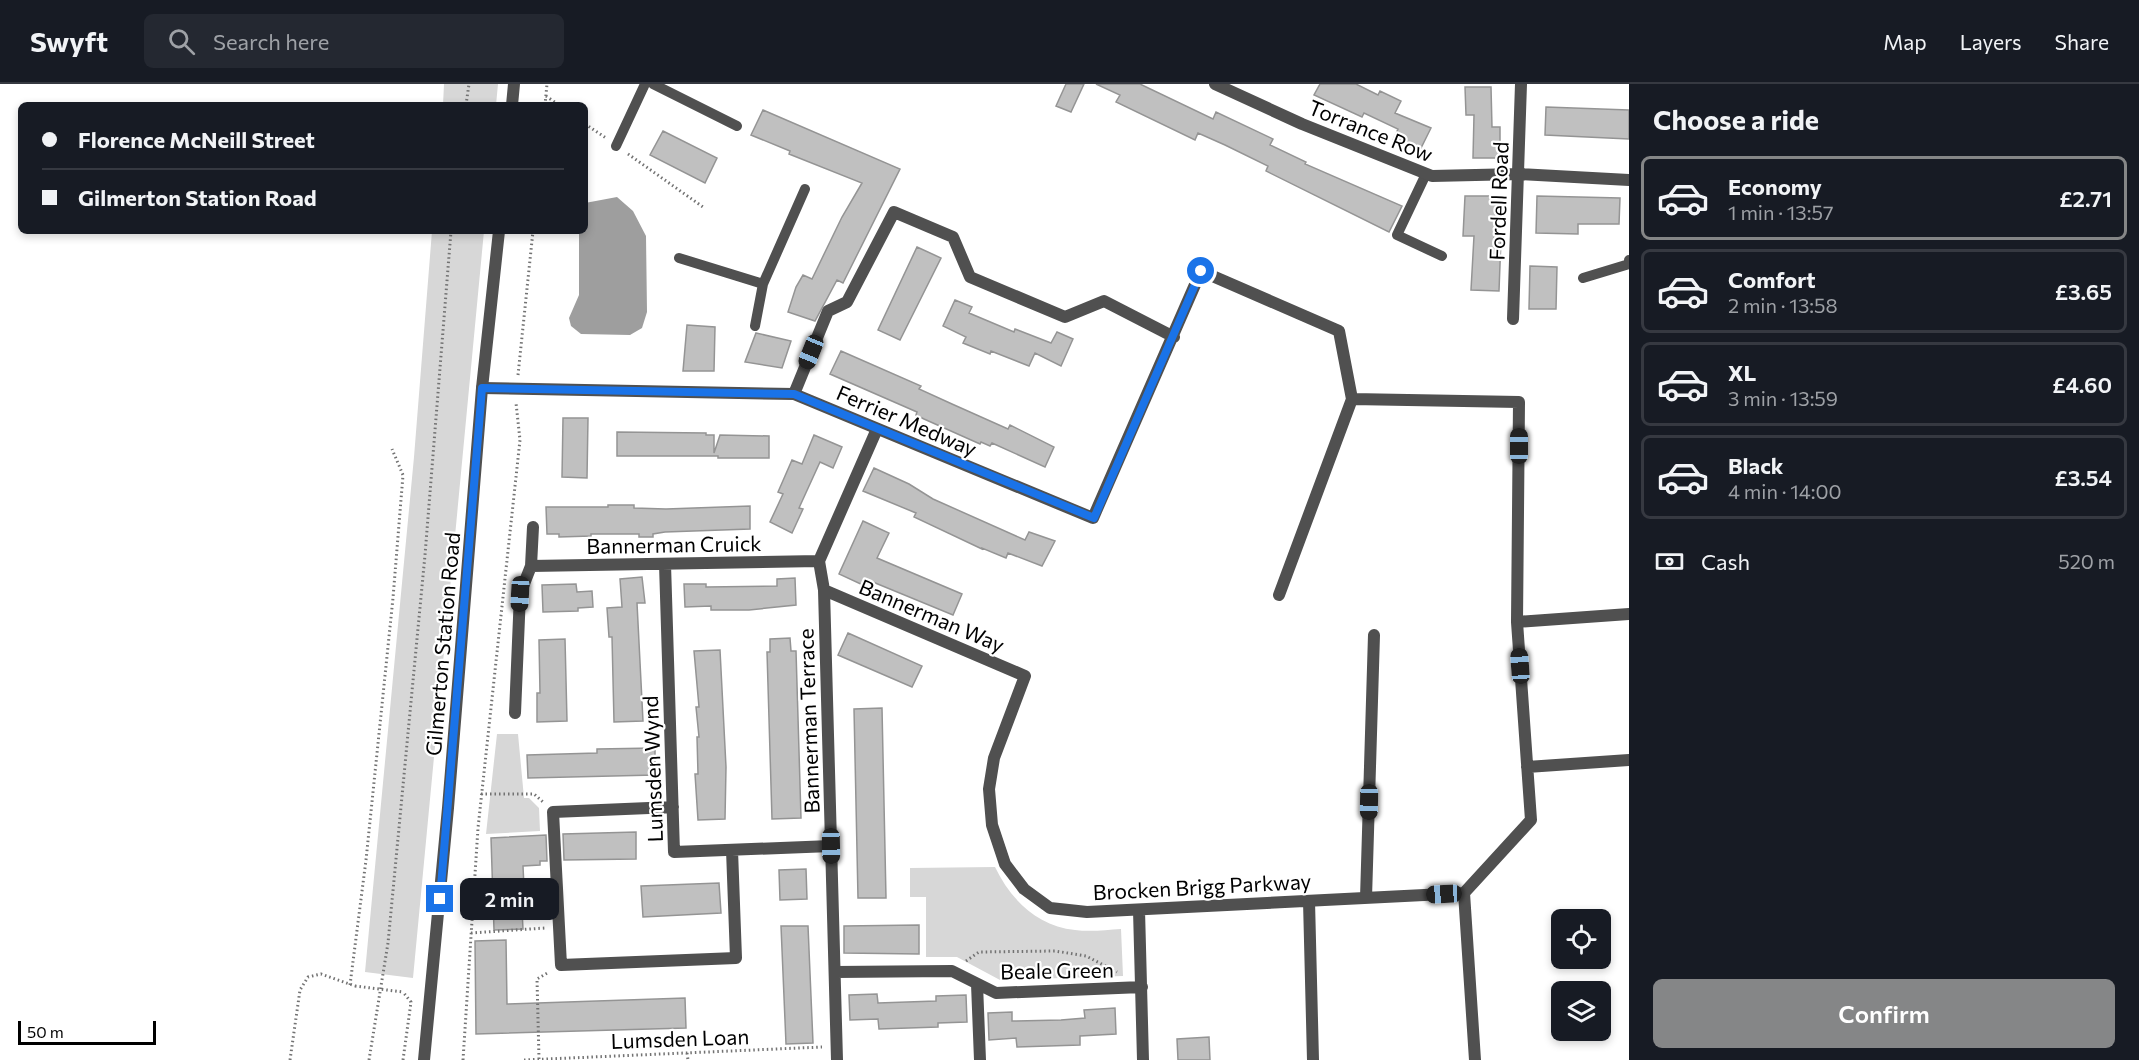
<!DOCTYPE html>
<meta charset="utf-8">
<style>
:root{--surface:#171b24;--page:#242831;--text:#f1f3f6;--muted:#9ea1a6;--line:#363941;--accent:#858687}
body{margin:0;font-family:Commissioner,sans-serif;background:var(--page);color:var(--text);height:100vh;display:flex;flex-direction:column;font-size:22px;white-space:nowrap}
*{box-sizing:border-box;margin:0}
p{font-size:20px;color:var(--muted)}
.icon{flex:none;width:33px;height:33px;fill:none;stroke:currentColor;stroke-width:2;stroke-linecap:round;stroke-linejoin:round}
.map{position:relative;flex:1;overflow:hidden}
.side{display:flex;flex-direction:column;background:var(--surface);width:510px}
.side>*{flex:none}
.hud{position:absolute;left:18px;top:18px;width:570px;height:132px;border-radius:9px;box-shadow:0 3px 9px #0003;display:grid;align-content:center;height:132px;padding:0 24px;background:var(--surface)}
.buttons{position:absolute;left:1551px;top:825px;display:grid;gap:12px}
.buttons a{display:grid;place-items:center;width:60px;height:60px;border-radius:9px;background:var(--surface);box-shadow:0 3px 9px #0003;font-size:30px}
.scale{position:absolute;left:18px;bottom:15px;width:138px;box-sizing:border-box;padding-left:6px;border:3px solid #000;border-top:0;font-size:16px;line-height:21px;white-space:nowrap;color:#000;-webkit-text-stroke:4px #fff;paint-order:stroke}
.end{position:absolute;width:27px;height:27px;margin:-14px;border:8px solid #1a73e8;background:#fff;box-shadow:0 0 0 3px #fff}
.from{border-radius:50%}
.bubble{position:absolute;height:42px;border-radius:9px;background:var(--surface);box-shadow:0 3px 9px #0003;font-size:20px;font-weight:600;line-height:42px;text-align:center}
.car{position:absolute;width:18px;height:36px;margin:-18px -9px;border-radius:8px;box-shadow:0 0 4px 2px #0007;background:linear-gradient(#222 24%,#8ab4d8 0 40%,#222 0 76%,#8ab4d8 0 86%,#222 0)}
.hud b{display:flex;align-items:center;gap:21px;height:57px;font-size:22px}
.hud b+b{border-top:2px solid var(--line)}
.hud i{width:15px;height:15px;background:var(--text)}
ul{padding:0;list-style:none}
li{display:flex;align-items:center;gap:18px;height:84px;margin:0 12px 9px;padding:0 12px;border:3px solid var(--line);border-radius:9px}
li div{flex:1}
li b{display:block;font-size:22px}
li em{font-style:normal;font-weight:600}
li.on{border-color:var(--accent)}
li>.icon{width:54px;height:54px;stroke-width:1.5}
h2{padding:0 24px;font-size:27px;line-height:72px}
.pay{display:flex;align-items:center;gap:15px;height:66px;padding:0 24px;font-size:22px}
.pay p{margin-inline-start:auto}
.cta{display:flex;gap:12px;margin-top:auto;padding:12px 24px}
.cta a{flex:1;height:69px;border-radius:9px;background:var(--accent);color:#fff;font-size:24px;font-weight:600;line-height:69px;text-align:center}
header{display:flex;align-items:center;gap:36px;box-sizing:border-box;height:84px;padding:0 30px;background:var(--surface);border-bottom:2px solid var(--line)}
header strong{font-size:28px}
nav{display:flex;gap:33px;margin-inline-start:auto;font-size:21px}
.search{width:420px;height:54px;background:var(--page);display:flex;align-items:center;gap:15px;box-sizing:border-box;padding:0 21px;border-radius:9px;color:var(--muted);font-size:22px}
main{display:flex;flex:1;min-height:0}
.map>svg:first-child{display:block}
.green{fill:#d7d7d7}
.water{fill:#9e9e9e}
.building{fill:#c0c0c0;stroke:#949494;stroke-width:1.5}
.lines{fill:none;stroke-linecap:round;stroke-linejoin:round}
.path{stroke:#727272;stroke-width:3;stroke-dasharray:1.5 3;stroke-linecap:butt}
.service{stroke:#505050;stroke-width:10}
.minor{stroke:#505050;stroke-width:12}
.tertiary{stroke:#505050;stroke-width:12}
.path-bridge{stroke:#727272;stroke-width:3;stroke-dasharray:1.5 3;stroke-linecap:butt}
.route{stroke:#1a73e8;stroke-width:8}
.labels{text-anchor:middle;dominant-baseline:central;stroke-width:4.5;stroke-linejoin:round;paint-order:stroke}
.street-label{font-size:21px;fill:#000;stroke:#fff}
</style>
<header>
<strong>Swyft</strong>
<div class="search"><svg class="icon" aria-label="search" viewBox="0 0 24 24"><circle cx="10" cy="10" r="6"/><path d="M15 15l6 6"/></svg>Search here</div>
<nav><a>Map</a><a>Layers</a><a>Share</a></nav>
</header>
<main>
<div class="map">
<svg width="1629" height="976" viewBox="0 0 1629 976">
<rect width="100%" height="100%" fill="#fff"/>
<path class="green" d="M444 0H498L496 21H443Z
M432 147H484L413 894 365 888 414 373Z
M497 650H518L524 714H529L539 724 540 747 486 750Z
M995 783C1011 816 1037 842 1075 846 1090 848 1106 846 1121 845L1123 892 1000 896 957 873H926V813H910V784Z"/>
<path class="water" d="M617 113 633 127 646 152 647 228 642 244 630 251 581 250 571 242 569 234 579 211V147H585V119Z"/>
<path class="building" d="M1066 0H1084L1071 28 1056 22Z
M1096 0H1140L1213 35 1216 28 1273 55 1270 61 1306 78 1305 80 1402 122 1389 148 1266 87 1268 82 1225 61 1198 49 1195 56 1116 18 1120 11Z
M1320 0H1356L1378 11 1380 7 1401 17 1395 29 1431 44 1420 66 1413 64 1393 56 1398 45 1364 29 1362 33 1314 11Z
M1465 3H1491L1492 43H1500V74H1473L1474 31H1466Z
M1546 23 1629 26V55L1545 51Z
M763 26 900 85 843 199 837 196 815 237 788 228 796 203 803 191 812 195 842 133 862 99 789 70 790 67 751 51Z
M663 47 717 74 705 99 650 71Z
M1465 112H1496L1494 153 1501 154 1499 207 1471 206 1474 152H1463Z
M1537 112 1620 114 1619 140H1578V150L1536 149Z
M917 163 941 174 900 256 878 246Z
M1530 182 1557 183 1556 225H1529Z
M955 216 972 223 969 229 1014 248 1015 245 1051 259 1057 248 1073 255 1061 282 1035 269 1029 282 991 267 990 270 963 259 966 253 943 242Z
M687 241 715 243 714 287H683Z
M756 249 791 257 782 284 745 278Z
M841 267 921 302 919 305 952 320 1008 345 1010 341 1054 363 1045 383 992 359 990 362 981 358 980 360 924 335 916 331 917 328 830 290Z
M563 334H588L587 394 562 393Z
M617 348 706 349V351H714V369L720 351 769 352V374H718V372H617Z
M814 351 842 363 833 384 820 378 799 424 803 425 792 449 770 438 783 410 778 408 792 376 802 380Z
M874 384 909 400 933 415 1025 456 1029 448 1055 457 1042 482 1008 469 1006 474 982 464V465L914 433 916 429 863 407Z
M608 421H634V424L666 425 750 422V445L665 448 653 450V453H639V450H591V452L559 453V450H547L546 423H608Z
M863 437 889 449 877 474 962 510 953 531 868 496 865 502 839 490Z
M642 493 645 519H637L643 637 614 638 612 553H609L607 524 622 523 620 495Z
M795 494 796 521 749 526H711V522L685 523 684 500H706V503L777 502V495Z
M576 500 577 508 592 507 593 523 578 524V527L543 528 542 501Z
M848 549 922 582 912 603 838 571Z
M790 554 791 567H796L801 734 772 735 767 568H770V555Z
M565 555 567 637 537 638V609H540L539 556Z
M720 566 726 683 725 735 698 736 695 690H698L697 653H699L696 623H699L694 567Z
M882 624 886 814H858L854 625Z
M655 664V691L528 694 527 671 597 669V665Z
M636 748V775L564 776 563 750Z
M546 751 547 777H540V781L523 782 525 826H522L523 845 494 846 491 754Z
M806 785 807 815 780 816 779 786Z
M719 799 721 829 643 833 641 802Z
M919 841V870L844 869V842Z
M781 842H808L813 959 786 960Z
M506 856 507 920 685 914 686 944 476 950 475 857Z
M877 910 878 919 936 917V912L966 911 967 938 938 939V943L879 945 878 935 850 936 849 911Z
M1115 924 1116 950 1080 952V961L1017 963 1016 954 989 956 988 929 1012 928V937L1061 936 1085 934 1084 926Z
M1209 953 1210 976H1178L1177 955Z"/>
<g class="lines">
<path class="path" d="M546 12 559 21
M466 21 469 0
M545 21 547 0
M585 40 606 54
M628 70 703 123
M518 291 533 147
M481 710H534L543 718
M471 849 545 844
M966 877 979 868 1055 867 1086 872 1117 888
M350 901 366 776 393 514 403 391 392 365
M687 969 688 976
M539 975 537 895 549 888
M290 976 300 906 308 893 321 890 355 902
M369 976 388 859 425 471 451 147
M403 976 411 918 403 908
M463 976 478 744 520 356 516 319
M524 976 822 963"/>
<path class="service" d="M653 0 737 42
M616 62 645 0
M1426 90 1397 151 1442 172
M679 174 763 200 805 105
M1583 194 1629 180V176
M755 242 763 200"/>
<path class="minor" d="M1215 0 1302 40 1432 92 1519 90 1629 96
M1513 235 1521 0
M482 304 794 310 1093 434 1201 187 1339 247 1352 315 1279 511
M794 310 828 227 847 218 894 128 953 153 970 193 1065 233 1104 217 1174 253
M665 480 674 768 831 762
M531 482 819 477
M824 506 1025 592 994 674 989 705 992 741 1005 780 1024 805 1050 824 1087 828 1464 809 1531 736 1517 538 1519 318 1352 315
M1517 538 1629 530
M515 629 520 510 531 482 533 443
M1527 683 1629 676
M673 723 553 728 561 881 736 874 732 766
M1464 809 1475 976
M1366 814 1374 551
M1309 817 1313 976
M1139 826 1143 976
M835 888 952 887 996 909 1142 903
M977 900 980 976
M837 976 824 506 819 477 877 345"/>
<path class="tertiary" d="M512 21 514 0
M424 976 448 724 482 304 499 147"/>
<path class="path-bridge" d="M355 902 403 908"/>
</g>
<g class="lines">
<path class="route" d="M440 815 482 304 794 310 1094 434 1201 187"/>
</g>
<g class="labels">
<g class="street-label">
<text transform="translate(1371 46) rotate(22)">Torrance Row</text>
<text transform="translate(1498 117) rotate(-88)">Fordell Road</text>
<text transform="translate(907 336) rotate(23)">Ferrier Medway</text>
<text transform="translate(674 460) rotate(-1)">Bannerman Cruick</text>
<text transform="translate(932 531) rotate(23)">Bannerman Way</text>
<text transform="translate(442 560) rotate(-85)">Gilmerton Station Road</text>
<text transform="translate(808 637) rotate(-92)">Bannerman Terrace</text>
<text transform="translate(652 685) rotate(-92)">Lumsden Wynd</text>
<text transform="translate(1202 802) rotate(-3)">Brocken Brigg Parkway</text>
<text transform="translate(1057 886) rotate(-1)">Beale Green</text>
<text transform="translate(680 954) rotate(-2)">Lumsden Loan</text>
</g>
</g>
</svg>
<div class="buttons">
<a><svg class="icon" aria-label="locate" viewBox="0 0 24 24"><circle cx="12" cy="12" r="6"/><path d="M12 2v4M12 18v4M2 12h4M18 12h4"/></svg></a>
<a><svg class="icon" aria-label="layers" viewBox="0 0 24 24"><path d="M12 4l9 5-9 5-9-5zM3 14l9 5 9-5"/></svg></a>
</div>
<div class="scale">50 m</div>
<i class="end from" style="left:1201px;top:187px"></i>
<i class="end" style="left:440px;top:815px"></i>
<div class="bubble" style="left:460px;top:794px;width:99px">2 min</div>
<i class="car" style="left:811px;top:268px;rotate:202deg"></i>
<i class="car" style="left:1519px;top:362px;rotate:0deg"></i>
<i class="car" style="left:520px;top:510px;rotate:183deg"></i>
<i class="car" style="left:1520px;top:582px;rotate:356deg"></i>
<i class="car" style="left:1369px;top:718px;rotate:181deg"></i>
<i class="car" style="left:831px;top:762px;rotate:179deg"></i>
<i class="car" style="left:1444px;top:810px;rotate:267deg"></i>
<div class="hud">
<b><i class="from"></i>Florence McNeill Street</b>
<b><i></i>Gilmerton Station Road</b>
</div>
</div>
<section class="side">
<h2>Choose a ride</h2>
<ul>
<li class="on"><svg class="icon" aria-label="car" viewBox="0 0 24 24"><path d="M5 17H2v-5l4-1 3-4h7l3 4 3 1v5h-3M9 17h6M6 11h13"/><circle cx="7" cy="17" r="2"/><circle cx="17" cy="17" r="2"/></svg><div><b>Economy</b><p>1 min · 13:57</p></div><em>£2.71</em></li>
<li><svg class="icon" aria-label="car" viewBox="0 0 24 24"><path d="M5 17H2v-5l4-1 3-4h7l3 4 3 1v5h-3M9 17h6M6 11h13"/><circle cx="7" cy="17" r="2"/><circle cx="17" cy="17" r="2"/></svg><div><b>Comfort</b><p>2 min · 13:58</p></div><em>£3.65</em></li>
<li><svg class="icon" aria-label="car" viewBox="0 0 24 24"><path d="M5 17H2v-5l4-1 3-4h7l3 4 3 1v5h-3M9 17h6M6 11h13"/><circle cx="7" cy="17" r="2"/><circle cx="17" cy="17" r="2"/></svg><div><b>XL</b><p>3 min · 13:59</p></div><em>£4.60</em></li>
<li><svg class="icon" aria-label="car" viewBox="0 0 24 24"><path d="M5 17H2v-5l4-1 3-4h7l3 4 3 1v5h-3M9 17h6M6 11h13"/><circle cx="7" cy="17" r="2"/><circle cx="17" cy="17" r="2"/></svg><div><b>Black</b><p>4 min · 14:00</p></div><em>£3.54</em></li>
</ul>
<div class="pay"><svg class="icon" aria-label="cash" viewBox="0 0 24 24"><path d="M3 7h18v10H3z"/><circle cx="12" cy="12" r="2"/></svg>Cash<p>520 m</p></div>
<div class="cta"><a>Confirm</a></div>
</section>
</main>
